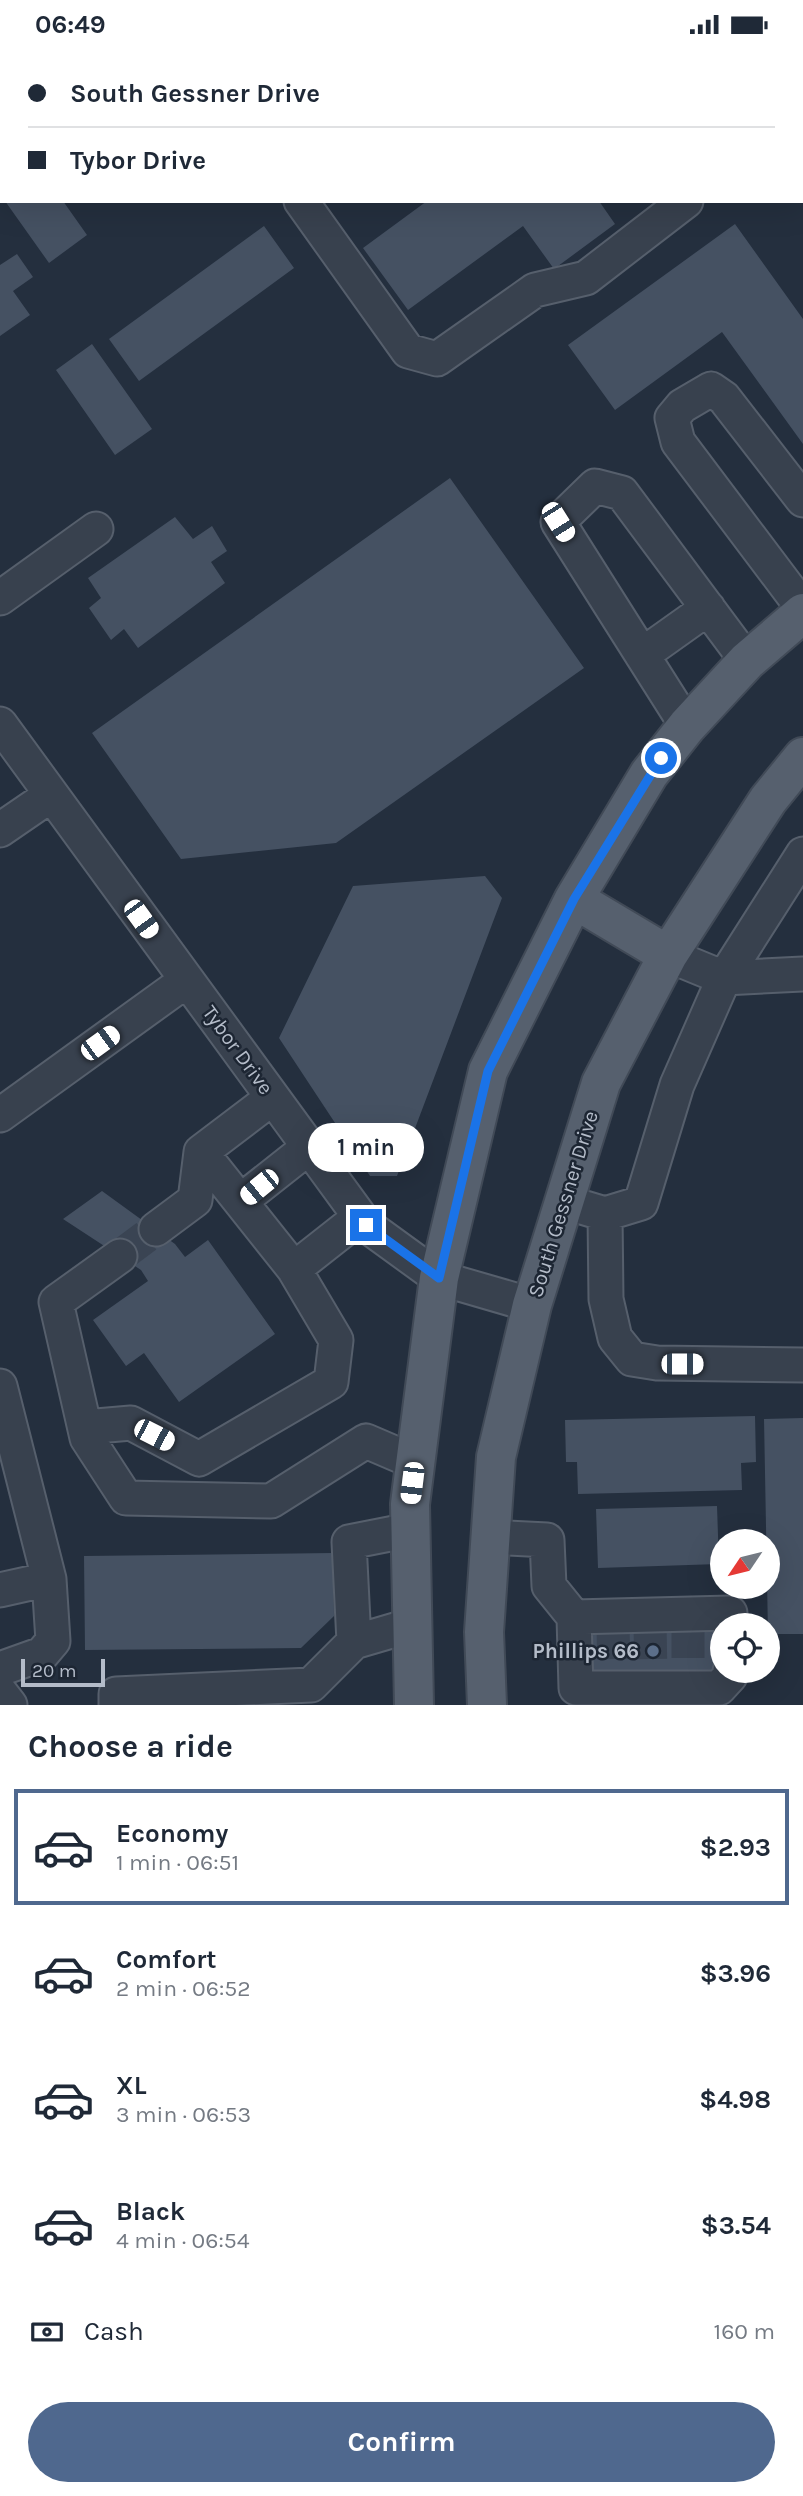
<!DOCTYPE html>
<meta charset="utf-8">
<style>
:root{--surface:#fff;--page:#f2f2f3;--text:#1f2937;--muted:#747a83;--line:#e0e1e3;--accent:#4f688e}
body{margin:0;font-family:Karla,sans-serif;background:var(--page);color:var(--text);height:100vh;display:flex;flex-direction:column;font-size:26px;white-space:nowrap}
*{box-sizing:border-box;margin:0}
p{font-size:23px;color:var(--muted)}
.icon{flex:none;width:38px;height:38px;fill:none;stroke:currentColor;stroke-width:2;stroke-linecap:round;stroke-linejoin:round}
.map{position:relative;height:1656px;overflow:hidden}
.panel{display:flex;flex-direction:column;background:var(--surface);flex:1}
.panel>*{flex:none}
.hud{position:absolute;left:0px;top:0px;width:803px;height:154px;box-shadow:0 7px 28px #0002;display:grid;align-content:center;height:154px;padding:0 28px;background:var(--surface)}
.needle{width:46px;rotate:235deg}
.controls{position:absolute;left:710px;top:1480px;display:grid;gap:14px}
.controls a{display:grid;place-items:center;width:70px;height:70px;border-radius:50%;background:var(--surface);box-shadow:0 7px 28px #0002;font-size:35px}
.scale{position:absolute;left:21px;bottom:18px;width:84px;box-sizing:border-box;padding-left:7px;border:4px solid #b4bcc9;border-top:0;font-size:19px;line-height:24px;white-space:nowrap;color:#b4bcc9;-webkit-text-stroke:5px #1d2633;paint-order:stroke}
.end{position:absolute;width:32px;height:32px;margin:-16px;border:9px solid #1a73e8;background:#fff;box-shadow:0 0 0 4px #fff}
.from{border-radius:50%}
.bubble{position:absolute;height:49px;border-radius:24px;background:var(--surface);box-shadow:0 7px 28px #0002;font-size:23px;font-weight:700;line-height:49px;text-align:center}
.car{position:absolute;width:21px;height:42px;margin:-21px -10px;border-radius:9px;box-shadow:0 0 5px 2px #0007;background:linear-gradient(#fff 24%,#345 0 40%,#fff 0 76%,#345 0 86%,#fff 0)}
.hud b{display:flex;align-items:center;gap:24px;height:66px;font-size:26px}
.hud b+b{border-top:2px solid var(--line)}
.hud i{width:18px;height:18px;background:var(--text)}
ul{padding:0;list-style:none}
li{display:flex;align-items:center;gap:21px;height:116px;margin:0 14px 10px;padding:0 14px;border:4px solid transparent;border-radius:0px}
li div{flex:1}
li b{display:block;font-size:26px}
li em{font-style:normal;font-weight:700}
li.selected{border-color:var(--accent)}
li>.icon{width:63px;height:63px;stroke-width:1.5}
h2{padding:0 28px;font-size:32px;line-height:84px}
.pay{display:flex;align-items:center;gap:18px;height:77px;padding:0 28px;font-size:26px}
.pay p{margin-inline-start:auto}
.button{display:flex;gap:14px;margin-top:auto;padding:14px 28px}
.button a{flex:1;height:80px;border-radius:42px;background:var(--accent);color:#fff;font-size:28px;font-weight:700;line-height:80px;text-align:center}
.status{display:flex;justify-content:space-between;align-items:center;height:49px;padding:0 35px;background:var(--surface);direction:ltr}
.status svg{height:19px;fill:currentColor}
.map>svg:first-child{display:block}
.building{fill:#455162}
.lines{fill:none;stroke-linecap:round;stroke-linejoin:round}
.minor-tunnel{stroke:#3a4453;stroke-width:33;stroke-dasharray:33 17;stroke-linecap:butt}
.minor-casing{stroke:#565f6c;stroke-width:37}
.major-casing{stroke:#414a57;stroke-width:42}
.minor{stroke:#38414e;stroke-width:33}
.major{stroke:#56606e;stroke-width:38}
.route{stroke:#1a73e8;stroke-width:9}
.service-dot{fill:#5c6f8a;stroke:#1d2633;stroke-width:2.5}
.labels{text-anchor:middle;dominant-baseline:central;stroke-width:5;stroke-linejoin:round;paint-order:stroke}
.street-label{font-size:21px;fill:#b4bcc9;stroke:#1d2633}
.poi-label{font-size:21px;font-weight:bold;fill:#b4bcc9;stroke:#1d2633;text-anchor:end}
</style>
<div class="status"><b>06:49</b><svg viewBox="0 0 49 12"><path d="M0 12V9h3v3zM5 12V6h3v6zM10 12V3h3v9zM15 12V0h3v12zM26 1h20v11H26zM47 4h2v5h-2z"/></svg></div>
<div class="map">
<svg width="803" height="1656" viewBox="0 0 803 1656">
<rect width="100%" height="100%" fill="#242f3e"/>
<path class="building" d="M5 152H63L87 186 49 214Z
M427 152H599L615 175 554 220 523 177 408 261 363 199Z
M735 175 803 270V395L722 283 615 361 568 296Z
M264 177 294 219 139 332 109 290Z
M17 205 33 228 13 242 30 266 0 287V216Z
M92 295 152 380 115 406 56 321Z
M450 429 584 619 336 794 181 810 92 684Z
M175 468 193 490 212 477 227 502 211 513 225 534 138 599 124 580 111 591 89 559 101 549 88 529Z
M485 827 502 849 397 1127H370L279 989 353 837Z
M102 1142 175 1195 185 1208 208 1191 275 1285 179 1353 144 1304 126 1317 93 1271 148 1232 141 1221 63 1170Z
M755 1367 756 1413 741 1414 742 1441 578 1445 577 1413H566L565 1371Z
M803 1369V1585H768L764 1370Z
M717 1457 719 1515 598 1519 596 1460Z
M333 1504 334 1567 301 1599 85 1601 84 1507Z
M720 1576 721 1627 586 1628 583 1578Z"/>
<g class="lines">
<path class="minor-tunnel" d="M120 1207 156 1180
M688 1576V1627
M613 1577 614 1627
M650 1577 651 1627"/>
<defs>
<path id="minor" d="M192 0 193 2
M664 0 665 2
M777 0 778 2
M802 30 803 32
M802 73 803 72
M301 152 408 302 437 310 535 241 586 229 686 152
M803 451 724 349 711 340 682 357 672 369 678 393 803 559
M0 549 96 480
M642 606 708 559
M0 675 366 1176 439 1229 532 1256
M687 677 558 473 595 437 622 444 747 612
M0 781 51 746
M668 906 724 929 803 925
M0 1066 187 931
M201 1103 294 1220 360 1168
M242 1151 309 1098
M585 1159 605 1165 606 1250 615 1289 632 1310 657 1314 803 1316
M605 1165 641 1154 677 1036 724 929 803 805
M156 1180 195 1151 201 1103 272 1049
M120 1207 56 1253 87 1389 126 1449 271 1452 366 1392 415 1413
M0 1337 49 1530 0 1541
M85 1378 131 1374 199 1410 331 1333 336 1291 294 1220
M490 1488 547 1491 549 1537 574 1568
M354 1593 349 1493 410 1481
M0 1620 42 1605 53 1592 49 1530
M730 1622V1627L719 1639H576L574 1568 730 1564V1577
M0 1643 10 1656
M116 1656V1645L311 1636 354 1593 412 1576"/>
<path id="major" d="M574 850 668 906
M414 1656 410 1455 439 1229 488 1022 574 850 649 725 687 677 747 612 803 564
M487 1656 484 1583 496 1408 532 1256 601 1034 668 906 768 751 803 708"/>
</defs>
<use href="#minor" class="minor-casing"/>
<use href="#major" class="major-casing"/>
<use href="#minor" class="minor"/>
<use href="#major" class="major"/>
</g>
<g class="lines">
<path class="route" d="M366 1176 439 1229 488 1022 574 850 661 709"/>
</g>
<circle class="service-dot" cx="653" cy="1602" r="7"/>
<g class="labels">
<g class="street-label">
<text transform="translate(238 1001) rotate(54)">Tybor Drive</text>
<text transform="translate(563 1155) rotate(-73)">South Gessner Drive</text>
</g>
<g class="poi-label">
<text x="639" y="1602">Phillips 66</text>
</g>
</g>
</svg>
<div class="controls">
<a><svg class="needle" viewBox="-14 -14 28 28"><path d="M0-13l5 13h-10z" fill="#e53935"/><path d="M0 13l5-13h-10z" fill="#747a83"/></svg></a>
<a><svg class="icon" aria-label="locate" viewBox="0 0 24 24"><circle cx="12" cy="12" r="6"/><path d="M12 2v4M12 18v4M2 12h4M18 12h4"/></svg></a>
</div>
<div class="scale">20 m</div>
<i class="end from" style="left:661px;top:709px"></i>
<i class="end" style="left:366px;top:1176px"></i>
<div class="bubble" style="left:308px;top:1074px;width:116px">1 min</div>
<i class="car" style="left:558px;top:473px;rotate:148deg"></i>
<i class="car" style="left:141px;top:870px;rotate:144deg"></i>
<i class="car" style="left:100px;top:994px;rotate:54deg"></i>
<i class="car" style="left:259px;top:1138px;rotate:231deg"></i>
<i class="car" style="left:682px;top:1315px;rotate:90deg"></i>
<i class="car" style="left:154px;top:1386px;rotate:117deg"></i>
<i class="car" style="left:412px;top:1434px;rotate:187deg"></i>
<div class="hud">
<b><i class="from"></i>South Gessner Drive</b>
<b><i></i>Tybor Drive</b>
</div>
</div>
<section class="panel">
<h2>Choose a ride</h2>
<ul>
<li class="selected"><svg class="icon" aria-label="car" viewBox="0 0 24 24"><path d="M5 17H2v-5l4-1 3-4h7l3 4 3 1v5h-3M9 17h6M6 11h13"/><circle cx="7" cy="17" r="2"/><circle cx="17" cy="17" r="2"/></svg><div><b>Economy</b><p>1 min · 06:51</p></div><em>$2.93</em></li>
<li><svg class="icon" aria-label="car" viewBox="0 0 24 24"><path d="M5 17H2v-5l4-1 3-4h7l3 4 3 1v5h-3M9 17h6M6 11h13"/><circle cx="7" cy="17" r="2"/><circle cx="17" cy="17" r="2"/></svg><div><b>Comfort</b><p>2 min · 06:52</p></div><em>$3.96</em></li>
<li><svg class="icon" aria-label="car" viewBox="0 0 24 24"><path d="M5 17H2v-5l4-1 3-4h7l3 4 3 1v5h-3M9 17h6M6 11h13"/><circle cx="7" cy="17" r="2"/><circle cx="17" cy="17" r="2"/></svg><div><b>XL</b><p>3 min · 06:53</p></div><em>$4.98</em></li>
<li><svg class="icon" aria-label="car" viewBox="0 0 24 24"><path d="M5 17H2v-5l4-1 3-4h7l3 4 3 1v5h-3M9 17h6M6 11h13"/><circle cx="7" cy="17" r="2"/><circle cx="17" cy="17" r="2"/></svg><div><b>Black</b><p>4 min · 06:54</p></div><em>$3.54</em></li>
</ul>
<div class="pay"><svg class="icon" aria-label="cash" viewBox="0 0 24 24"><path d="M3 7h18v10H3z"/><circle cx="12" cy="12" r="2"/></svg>Cash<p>160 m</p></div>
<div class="button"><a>Confirm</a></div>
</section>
